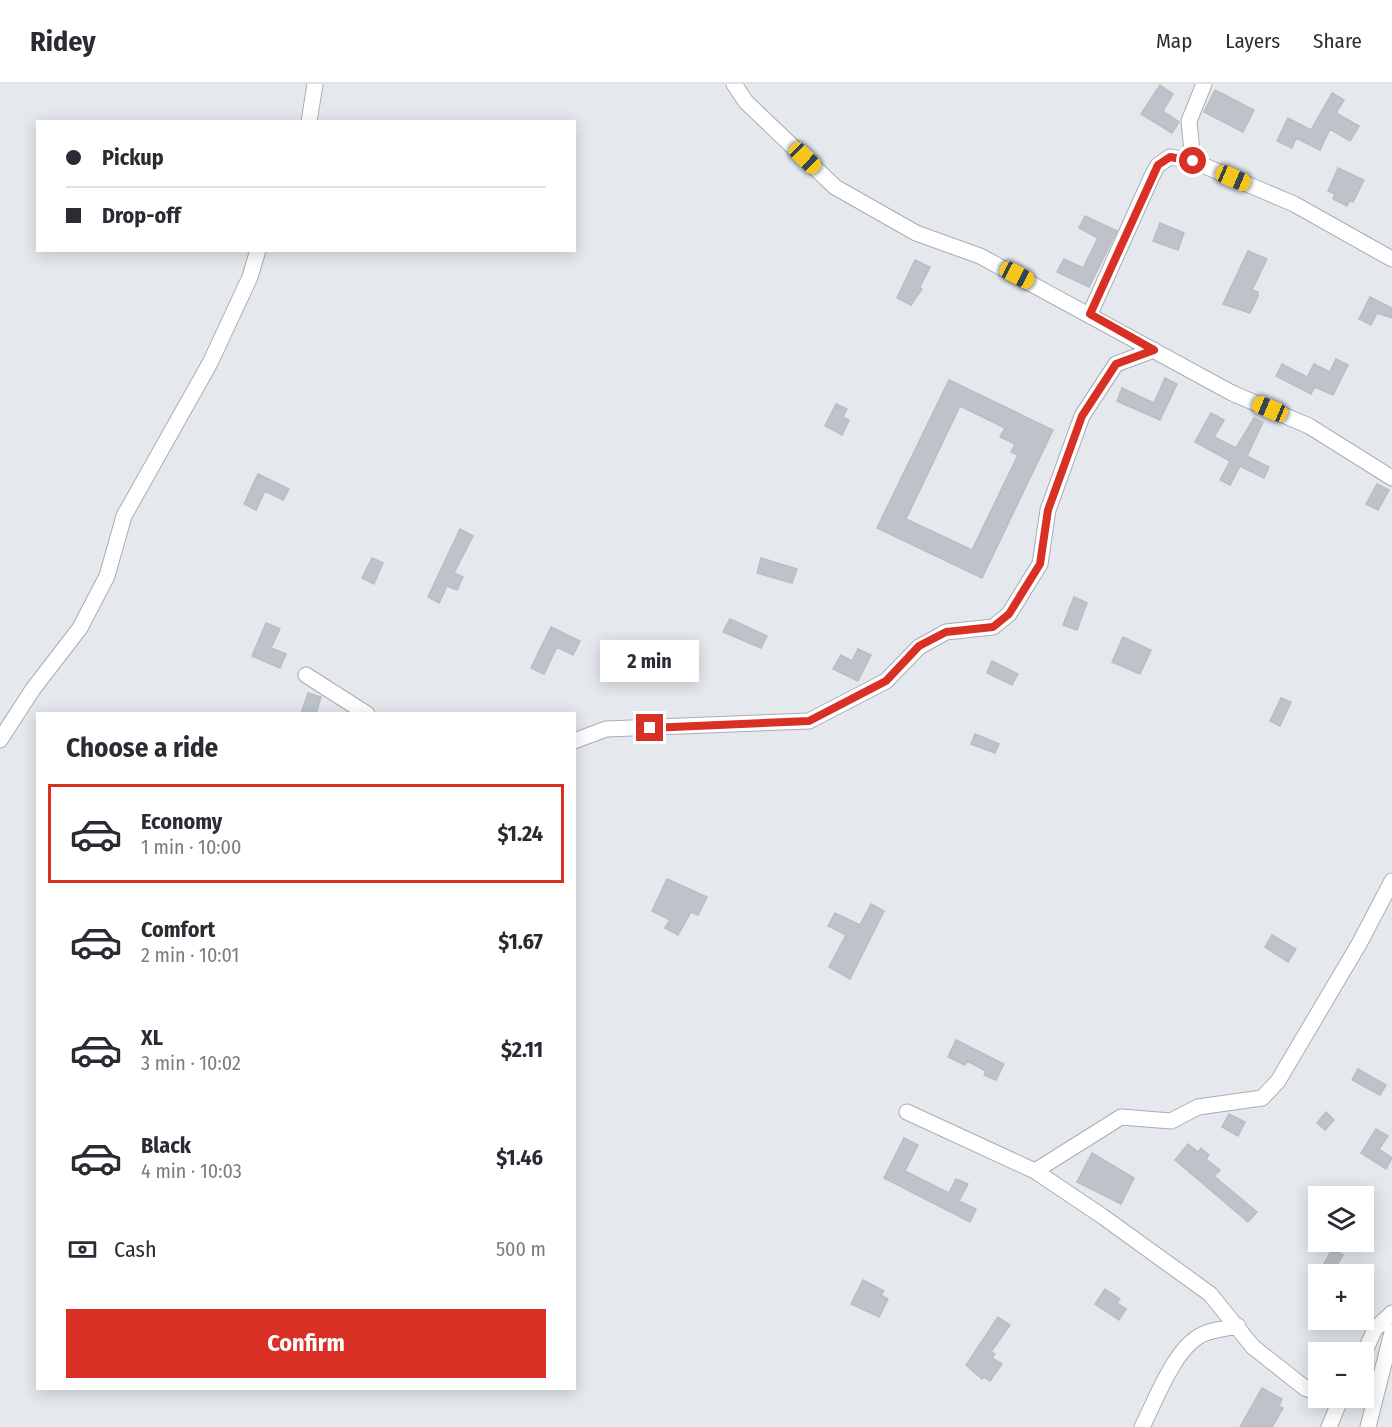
<!DOCTYPE html>
<meta charset="utf-8">
<style>
:root{--surface:#fff;--page:#f2f2f3;--text:#2b2b33;--muted:#7c7c81;--line:#e1e1e2;--accent:#d93025}
body{margin:0;font-family:"Fira Sans Condensed",sans-serif;background:var(--page);color:var(--text);height:100vh;display:flex;flex-direction:column;font-size:22px;white-space:nowrap}
*{box-sizing:border-box;margin:0}
p{font-size:20px;color:var(--muted)}
.icon{flex:none;width:33px;height:33px;fill:none;stroke:currentColor;stroke-width:2;stroke-linecap:round;stroke-linejoin:round}
.map{position:relative;flex:1;overflow:hidden}
.drawer{position:absolute;left:36px;top:628px;width:540px;height:678px;display:flex;flex-direction:column;background:var(--surface);border-radius:0px;box-shadow:0 3px 15px #0003}
.drawer>*{flex:none}
.banner{position:absolute;left:36px;top:36px;width:540px;height:132px;border-radius:0px;box-shadow:0 3px 15px #0003;display:grid;align-content:center;height:132px;padding:0 30px;background:var(--surface)}
.fabs{position:absolute;left:1308px;top:1102px;display:grid;gap:12px}
.fabs a{display:grid;place-items:center;width:66px;height:66px;border-radius:0px;background:var(--surface);box-shadow:0 3px 15px #0003;font-size:30px}
.end{position:absolute;width:27px;height:27px;margin:-14px;border:8px solid #d93025;background:#fff;box-shadow:0 0 0 3px #fff}
.from{border-radius:50%}
.bubble{position:absolute;height:42px;border-radius:0px;background:var(--surface);box-shadow:0 3px 15px #0003;font-size:20px;font-weight:700;line-height:42px;text-align:center}
.car{position:absolute;width:18px;height:36px;margin:-18px -9px;border-radius:8px;box-shadow:0 0 4px 2px #0007;background:linear-gradient(#f5c518 24%,#345 0 40%,#f5c518 0 76%,#345 0 86%,#f5c518 0)}
.banner b{display:flex;align-items:center;gap:21px;height:57px;font-size:22px}
.banner b+b{border-top:2px solid var(--line)}
.banner i{width:15px;height:15px;background:var(--text)}
ul{padding:0;list-style:none}
li{display:flex;align-items:center;gap:18px;height:99px;margin:0 12px 9px;padding:0 18px;border:3px solid transparent;border-radius:0px}
li div{flex:1}
li b{display:block;font-size:22px}
li em{font-style:normal;font-weight:700}
li.current{border-color:var(--accent)}
li>.icon{width:54px;height:54px;stroke-width:1.5}
h2{padding:0 30px;font-size:27px;line-height:72px}
.pay{display:flex;align-items:center;gap:15px;height:66px;padding:0 30px;font-size:22px}
.pay p{margin-inline-start:auto}
.primary-button{display:flex;gap:12px;margin-top:auto;padding:12px 30px}
.primary-button a{flex:1;height:69px;border-radius:0px;background:var(--accent);color:#fff;font-size:24px;font-weight:700;line-height:69px;text-align:center}
header{display:flex;align-items:center;gap:36px;box-sizing:border-box;height:84px;padding:0 30px;background:var(--surface);border-bottom:2px solid var(--line)}
header strong{font-size:28px}
nav{display:flex;gap:33px;margin-inline-start:auto;font-size:21px}
.map>svg:first-child{display:block}
.building{fill:#bec3ca;stroke:#b8bec6;stroke-width:1.5;fill-rule:evenodd}
.lines{fill:none;stroke-linecap:round;stroke-linejoin:round}
.minor-casing{stroke:#a8adb5;stroke-width:17}
.minor{stroke:#fff;stroke-width:15}
.route{stroke:#d93025;stroke-width:8}
</style>
<header>
<strong>Ridey</strong>
<nav><a>Map</a><a>Layers</a><a>Share</a></nav>
</header>
<div class="map">
<svg width="1392" height="1343" viewBox="0 0 1392 1343">
<rect width="100%" height="100%" fill="#e5e9ed"/>
<path class="building" d="M1160 1 1173 10 1163 27 1179 38 1172 49 1141 30Z
M1215 6 1254 26 1243 48 1204 28Z
M1332 9 1344 16 1336 29 1359 42 1350 57 1330 45 1320 66 1296 54 1292 64 1277 57 1288 34 1311 46Z
M1338 84 1364 96 1353 118 1349 117 1347 122 1333 115 1335 110 1328 107Z
M1085 132 1117 147 1089 203 1057 188 1064 175 1083 184 1098 154 1079 144Z
M1160 139 1184 149 1178 166 1153 157Z
M1248 167 1267 175 1252 206 1258 208V212L1250 229 1223 220Z
M915 176 930 183 920 203 922 205 911 221 897 214Z
M1370 213 1392 224V234L1377 229 1371 241 1359 235Z
M1336 275 1348 281 1333 311 1315 303 1311 310 1276 292 1282 280 1307 293 1314 280 1330 288Z
M1165 294 1177 300 1160 336 1117 317 1122 304 1154 319Z
M949 296 1053 346 982 494 877 444ZM960 322 1005 344 1000 353 1015 360 1011 368 1018 371 972 466 906 435Z
M836 320 847 325 843 333 849 336 842 351 825 342Z
M1211 329 1224 336 1214 353 1236 364 1254 334 1263 338 1247 372 1269 383 1264 394 1240 382 1230 401 1220 396 1230 377 1195 358Z
M258 390 289 405 283 416 265 407 256 426 244 420Z
M1377 400 1389 406 1378 426 1366 420Z
M460 445 473 452 454 489 463 493 457 506 447 502 439 519 428 513Z
M372 474 383 479 374 500 362 494Z
M761 474 797 485 792 499 757 489Z
M1074 513 1087 519 1077 546 1063 541Z
M730 535 767 552 761 564 723 548Z
M266 539 280 545 271 564 286 570 280 584 252 572Z
M551 543 580 557 573 571 557 563 544 590 531 584Z
M1123 553 1151 566 1140 590 1112 578Z
M858 565 871 571 858 597 833 585 841 571 852 577Z
M992 577 1018 590 1012 601 987 589Z
M308 609 321 613 316 630H301Z
M1281 614 1291 618 1280 642 1270 637Z
M975 650 999 660 995 669 971 660Z
M667 795 707 813 698 831 691 828 678 851 665 844 670 836 652 827Z
M871 820 884 827 850 895 829 883 846 851 828 842 835 829 860 841Z
M1272 851 1296 865 1288 878 1265 863Z
M956 956 1004 980 996 996 984 991 986 987 967 977 965 981 948 973Z
M1358 985 1386 1001 1380 1011 1352 996Z
M1326 1028 1334 1036 1325 1046 1317 1039Z
M1229 1030 1245 1038 1238 1052 1222 1043Z
M1376 1045 1388 1052 1379 1065 1392 1074 1386 1085 1361 1069Z
M904 1054 918 1061 905 1087 949 1109 956 1095 968 1100 959 1117 976 1125 970 1138 884 1094Z
M1188 1060 1198 1068 1201 1064 1209 1071 1206 1075 1220 1086 1214 1092 1257 1128 1248 1138 1175 1076Z
M1092 1069 1134 1094 1121 1120 1077 1098Z
M1332 1165 1343 1171 1331 1191H1318Z
M863 1196 884 1207 881 1211 888 1215 879 1233 851 1220Z
M1105 1205 1120 1215 1117 1219 1126 1225 1119 1236 1095 1220Z
M998 1233 1010 1241 991 1268 995 1270 992 1274 1002 1280 990 1297 984 1293 982 1295 966 1281Z
M1262 1304 1282 1315 1279 1322 1283 1324 1272 1343H1240Z"/>
<g class="lines">
<defs>
<path id="minor" d="M734 0 746 18 835 103 916 149 980 172 1232 309 1309 342 1392 394
M309 38 315 0
M1193 77 1189 37 1204 0
M1090 230 1152 92 1158 81 1170 73 1193 77 1294 120 1392 175
M306 591 367 630
M0 656 33 605 80 544 107 492 124 432 210 279 250 193 258 166
M574 657 606 645 809 637 886 597 919 563 946 548 993 543 1009 530 1040 480 1048 426 1082 332 1116 280 1154 266
M907 1028 1035 1087 1102 1132 1210 1210 1253 1263 1305 1304 1318 1309
M1035 1087 1121 1033 1171 1037 1198 1023 1262 1014 1278 997 1359 860 1392 797
M1364 1269 1375 1245 1392 1229
M1142 1343C1156 1316 1176 1259 1206 1249 1216 1245 1228 1244 1238 1242
M1329 1343 1341 1314
M1368 1343 1392 1248"/>
</defs>
<use href="#minor" class="minor-casing"/>
<use href="#minor" class="minor"/>
</g>
<g class="lines">
<path class="route" d="M650 644 809 637 886 597 919 562 946 548 993 543 1009 530 1040 480 1048 426 1082 332 1116 280 1154 266 1090 230 1158 81 1170 73 1193 77"/>
</g>
</svg>
<div class="fabs">
<a><svg class="icon" aria-label="layers" viewBox="0 0 24 24"><path d="M12 4l9 5-9 5-9-5zM3 14l9 5 9-5"/></svg></a>
<a>+</a>
<a>−</a>
</div>
<i class="end from" style="left:1193px;top:77px"></i>
<i class="end" style="left:650px;top:644px"></i>
<div class="bubble" style="left:600px;top:556px;width:99px">2 min</div>
<i class="car" style="left:805px;top:74px;rotate:134deg"></i>
<i class="car" style="left:1233px;top:94px;rotate:113deg"></i>
<i class="car" style="left:1017px;top:191px;rotate:118deg"></i>
<i class="car" style="left:1270px;top:325px;rotate:293deg"></i>
<div class="banner">
<b><i class="from"></i>Pickup</b>
<b><i></i>Drop-off</b>
</div>
<section class="drawer">
<h2>Choose a ride</h2>
<ul>
<li class="current"><svg class="icon" aria-label="car" viewBox="0 0 24 24"><path d="M5 17H2v-5l4-1 3-4h7l3 4 3 1v5h-3M9 17h6M6 11h13"/><circle cx="7" cy="17" r="2"/><circle cx="17" cy="17" r="2"/></svg><div><b>Economy</b><p>1 min · 10:00</p></div><em>$1.24</em></li>
<li><svg class="icon" aria-label="car" viewBox="0 0 24 24"><path d="M5 17H2v-5l4-1 3-4h7l3 4 3 1v5h-3M9 17h6M6 11h13"/><circle cx="7" cy="17" r="2"/><circle cx="17" cy="17" r="2"/></svg><div><b>Comfort</b><p>2 min · 10:01</p></div><em>$1.67</em></li>
<li><svg class="icon" aria-label="car" viewBox="0 0 24 24"><path d="M5 17H2v-5l4-1 3-4h7l3 4 3 1v5h-3M9 17h6M6 11h13"/><circle cx="7" cy="17" r="2"/><circle cx="17" cy="17" r="2"/></svg><div><b>XL</b><p>3 min · 10:02</p></div><em>$2.11</em></li>
<li><svg class="icon" aria-label="car" viewBox="0 0 24 24"><path d="M5 17H2v-5l4-1 3-4h7l3 4 3 1v5h-3M9 17h6M6 11h13"/><circle cx="7" cy="17" r="2"/><circle cx="17" cy="17" r="2"/></svg><div><b>Black</b><p>4 min · 10:03</p></div><em>$1.46</em></li>
</ul>
<div class="pay"><svg class="icon" aria-label="cash" viewBox="0 0 24 24"><path d="M3 7h18v10H3z"/><circle cx="12" cy="12" r="2"/></svg>Cash<p>500 m</p></div>
<div class="primary-button"><a>Confirm</a></div>
</section>
</div>
